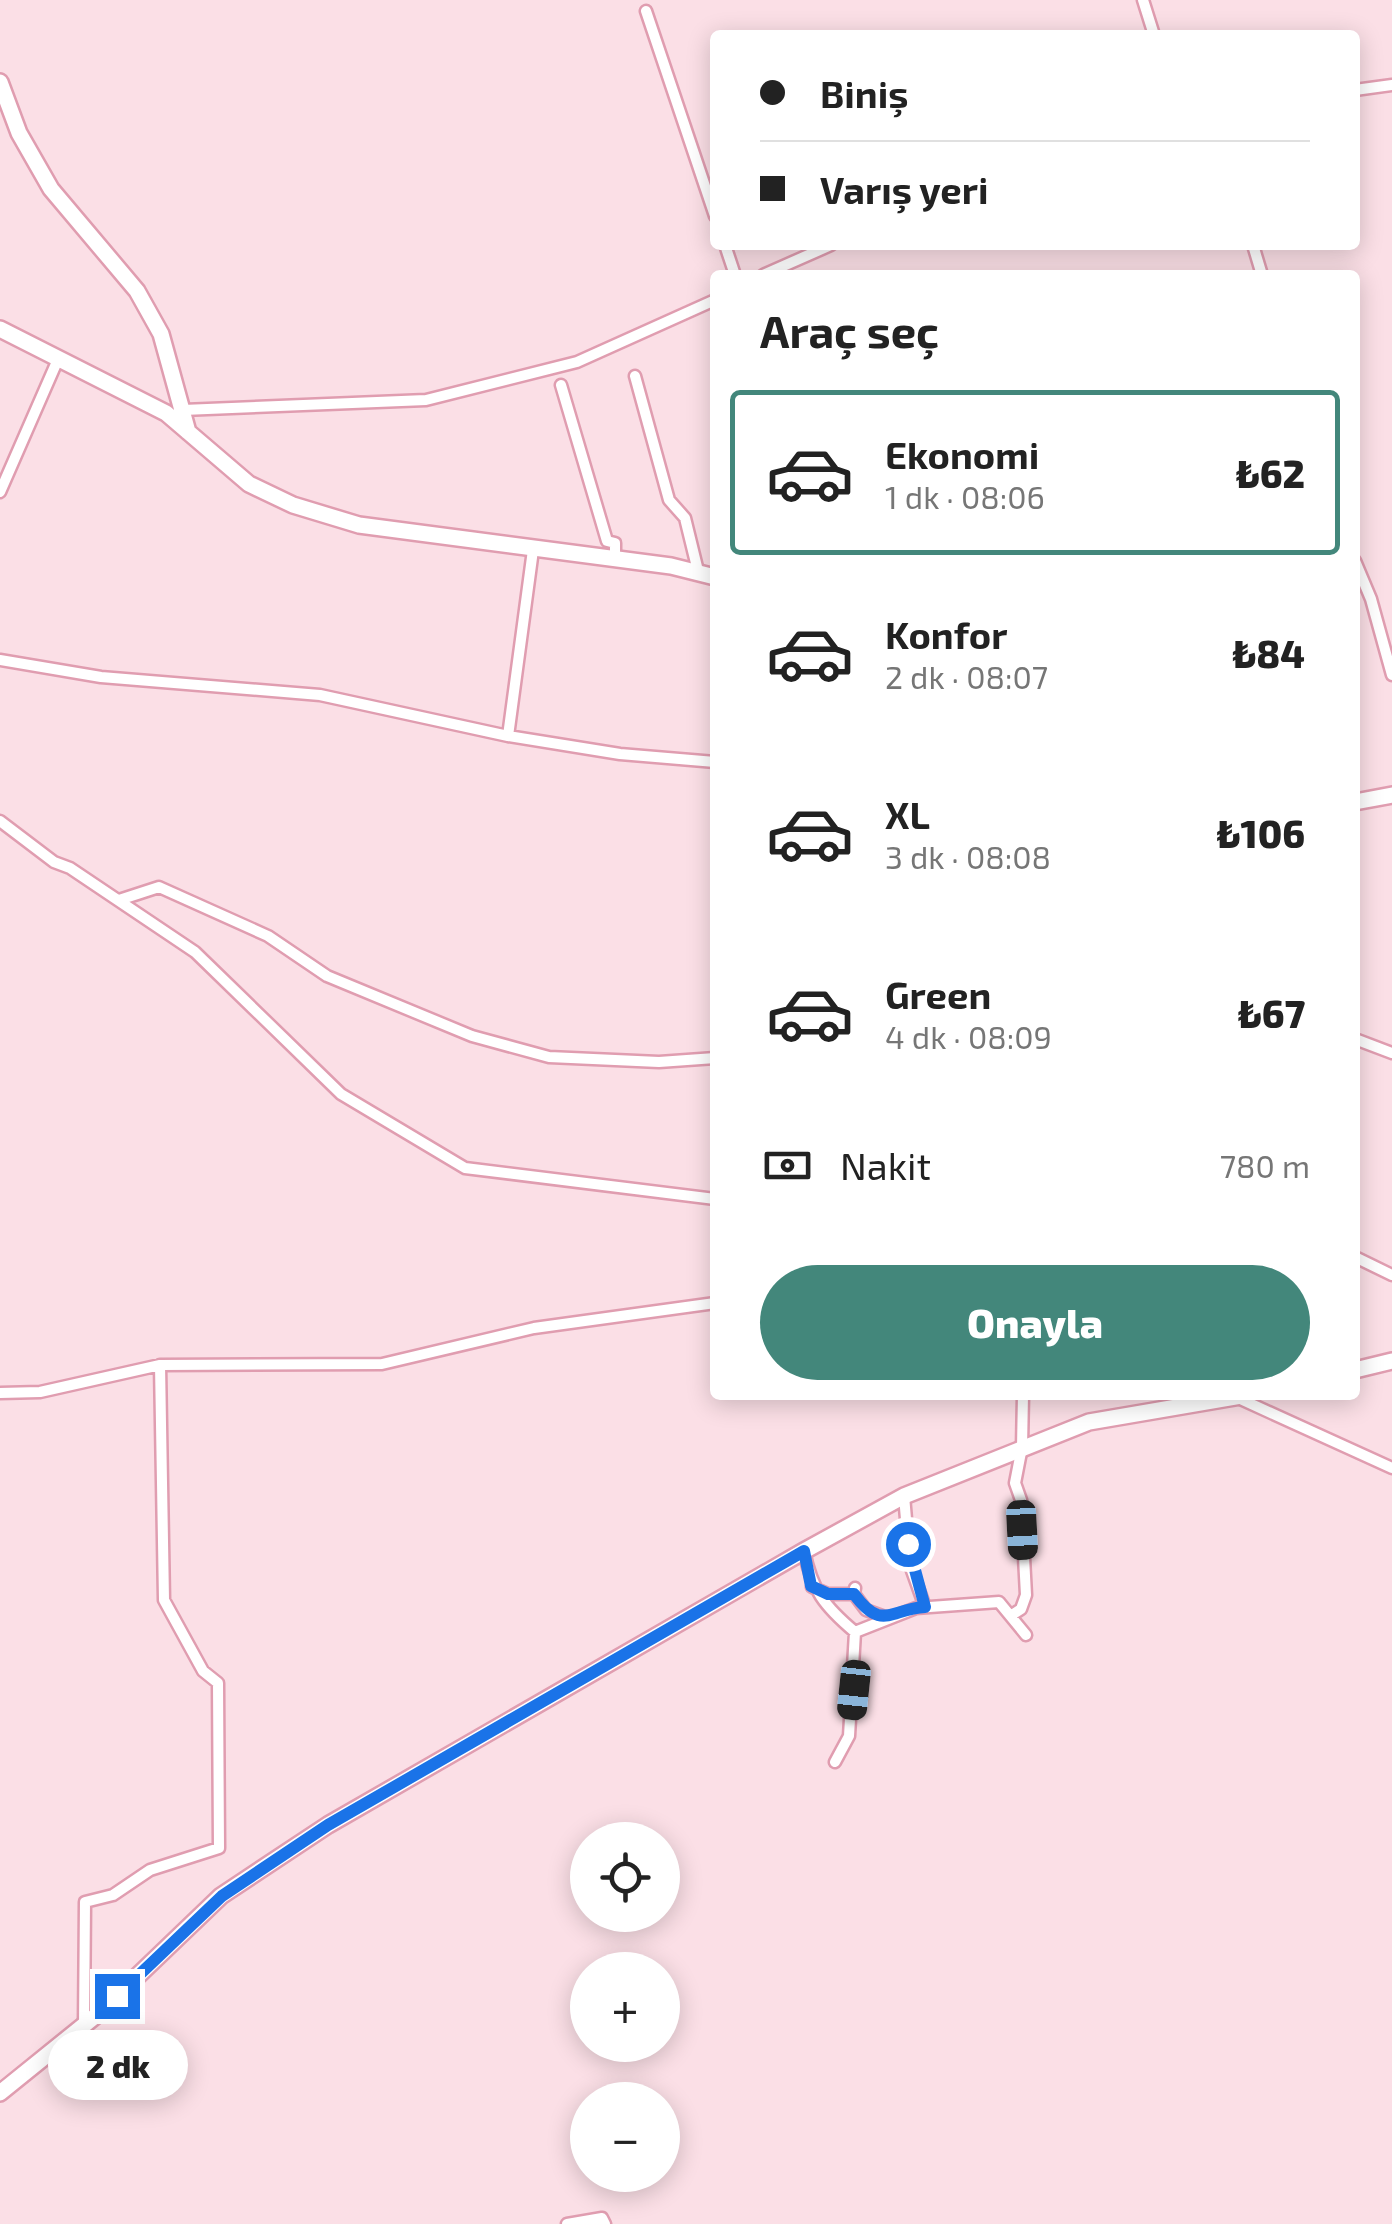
<!DOCTYPE html>
<html lang="tr">
<meta charset="utf-8">
<style>
:root{--surface:#fff;--page:#f2f2f2;--text:#222;--muted:#767676;--line:#e0e0e0;--accent:#43877b}
body{margin:0;font-family:"Exo 2",sans-serif;background:var(--page);color:var(--text);height:100vh;display:flex;flex-direction:column;font-size:38px;white-space:nowrap}
*{box-sizing:border-box;margin:0}
p{font-size:32px;color:var(--muted)}
.icon{flex:none;width:55px;height:55px;fill:none;stroke:currentColor;stroke-width:2;stroke-linecap:round;stroke-linejoin:round}
.map{position:relative;flex:1;overflow:hidden}
.details{position:absolute;left:710px;top:270px;width:650px;height:1130px;display:flex;flex-direction:column;background:var(--surface);border-radius:10px;box-shadow:0 5px 25px #0003}
.details>*{flex:none}
.guide{position:absolute;left:710px;top:30px;width:650px;height:220px;border-radius:10px;box-shadow:0 5px 25px #0003;display:grid;align-content:center;height:220px;padding:0 50px;background:var(--surface)}
.controls{position:absolute;left:570px;top:1822px;display:grid;gap:20px}
.controls a{display:grid;place-items:center;width:110px;height:110px;border-radius:50%;background:var(--surface);box-shadow:0 5px 25px #0003;font-size:50px}
.end{position:absolute;width:45px;height:45px;margin:-22px;border:12px solid #1a73e8;background:#fff;box-shadow:0 0 0 5px #fff}
.from{border-radius:50%}
.bubble{position:absolute;height:70px;border-radius:35px;background:var(--surface);box-shadow:0 5px 25px #0003;font-size:32px;font-weight:800;line-height:70px;text-align:center}
.car{position:absolute;width:30px;height:60px;margin:-30px -15px;border-radius:12px;box-shadow:0 0 8px 2px #0007;background:linear-gradient(#222 24%,#8ab4d8 0 40%,#222 0 76%,#8ab4d8 0 86%,#222 0)}
.guide b{display:flex;align-items:center;gap:35px;height:95px;font-size:38px}
.guide b+b{border-top:2px solid var(--line)}
.guide i{width:25px;height:25px;background:var(--text)}
ul{padding:0;list-style:none}
li{display:flex;align-items:center;gap:30px;height:165px;margin:0 20px 15px;padding:0 30px;border:5px solid transparent;border-radius:10px}
li div{flex:1}
li b{display:block;font-size:38px}
li em{font-style:normal;font-weight:800}
li.current{border-color:var(--accent)}
li>.icon{width:90px;height:90px;stroke-width:1.5}
h2{padding:0 50px;font-size:45px;line-height:120px}
.pay{display:flex;align-items:center;gap:25px;height:110px;padding:0 50px;font-size:38px}
.pay p{margin-inline-start:auto}
.cta{display:flex;gap:20px;margin-top:auto;padding:20px 50px}
.cta a{flex:1;height:115px;border-radius:60px;background:var(--accent);color:#fff;font-size:40px;font-weight:800;line-height:115px;text-align:center}
.map>svg:first-child{display:block}
.lines{fill:none;stroke-linecap:round;stroke-linejoin:round}
.street-casing{stroke:#e09db0;stroke-width:15}
.secondary-casing{stroke:#e09db0;stroke-width:20}
.street{stroke:#fff;stroke-width:10}
.secondary{stroke:#fff;stroke-width:15}
.route{stroke:#1a73e8;stroke-width:12}
</style>
<div class="map">
<svg width="1392" height="2224" viewBox="0 0 1392 2224">
<rect width="100%" height="100%" fill="#fbdfe6"/>
<g class="lines">
<defs>
<path id="street" d="M1143 0 1154 35
M646 11 715 216
M1355 90 1392 85
M725 245 735 275
M1253 245 1262 275
M763 275 831 245
M635 376 669 500 685 518 698 571
M561 385 607 541 615 543V560
M183 410 426 400 577 362 715 300
M0 492 59 357
M1355 561 1371 599 1392 675
M0 660 101 677 320 695 508 736 620 754 715 762
M508 736 533 550
M0 821 54 862 70 868 195 952 341 1094 465 1168 715 1199
M119 900 159 887 268 936 327 976 472 1036 549 1057 659 1062 715 1058
M1355 1039 1392 1053
M1355 1257 1392 1275
M0 1393 40 1392 160 1365 382 1364 534 1328 715 1303
M1236 1397 1392 1468
M904 1496 910 1565 925 1607
M804 1551C812 1590 824 1606 855 1632L849 1736 835 1762
M812 1587 828 1594H854L855 1588
M854 1594 866 1610 888 1618
M1012 1615 1021 1609 1026 1595 1021 1500 1015 1483 1022 1447 1023 1395
M855 1632 916 1608 999 1602 1026 1635
M84 2025 85 1902 113 1895 150 1870 219 1848 218 1683 203 1671 164 1600 160 1365
M567 2224 602 2218 605 2224"/>
<path id="secondary" d="M0 82 19 133 51 189 137 291 161 334 188 432
M0 329 166 413 249 484 293 505 359 525 671 566 715 577
M1355 802 1392 795
M1355 1370 1392 1361
M0 2093 99 2013 221 1896 328 1825 804 1551 904 1496 1089 1422 1247 1395"/>
</defs>
<use href="#street" class="street-casing"/>
<use href="#secondary" class="secondary-casing"/>
<use href="#street" class="street"/>
<use href="#secondary" class="secondary"/>
</g>
<g class="lines">
<path class="route" d="M117 1996 222 1896 328 1825 804 1551 811 1586 828 1594H854C882 1632 890 1609 925 1607L908 1544"/>
</g>
</svg>
<div class="controls">
<a><svg class="icon" aria-label="locate" viewBox="0 0 24 24"><circle cx="12" cy="12" r="6"/><path d="M12 2v4M12 18v4M2 12h4M18 12h4"/></svg></a>
<a>+</a>
<a>−</a>
</div>
<i class="end from" style="left:908px;top:1544px"></i>
<i class="end" style="left:117px;top:1996px"></i>
<div class="bubble" style="left:48px;top:2030px;width:140px">2 dk</div>
<i class="car" style="left:1022px;top:1530px;rotate:177deg"></i>
<i class="car" style="left:854px;top:1690px;rotate:186deg"></i>
<div class="guide">
<b><i class="from"></i>Biniş</b>
<b><i></i>Varış yeri</b>
</div>
<section class="details">
<h2>Araç seç</h2>
<ul>
<li class="current"><svg class="icon" aria-label="car" viewBox="0 0 24 24"><path d="M5 17H2v-5l4-1 3-4h7l3 4 3 1v5h-3M9 17h6M6 11h13"/><circle cx="7" cy="17" r="2"/><circle cx="17" cy="17" r="2"/></svg><div><b>Ekonomi</b><p>1 dk · 08:06</p></div><em>₺62</em></li>
<li><svg class="icon" aria-label="car" viewBox="0 0 24 24"><path d="M5 17H2v-5l4-1 3-4h7l3 4 3 1v5h-3M9 17h6M6 11h13"/><circle cx="7" cy="17" r="2"/><circle cx="17" cy="17" r="2"/></svg><div><b>Konfor</b><p>2 dk · 08:07</p></div><em>₺84</em></li>
<li><svg class="icon" aria-label="car" viewBox="0 0 24 24"><path d="M5 17H2v-5l4-1 3-4h7l3 4 3 1v5h-3M9 17h6M6 11h13"/><circle cx="7" cy="17" r="2"/><circle cx="17" cy="17" r="2"/></svg><div><b>XL</b><p>3 dk · 08:08</p></div><em>₺106</em></li>
<li><svg class="icon" aria-label="car" viewBox="0 0 24 24"><path d="M5 17H2v-5l4-1 3-4h7l3 4 3 1v5h-3M9 17h6M6 11h13"/><circle cx="7" cy="17" r="2"/><circle cx="17" cy="17" r="2"/></svg><div><b>Green</b><p>4 dk · 08:09</p></div><em>₺67</em></li>
</ul>
<div class="pay"><svg class="icon" aria-label="cash" viewBox="0 0 24 24"><path d="M3 7h18v10H3z"/><circle cx="12" cy="12" r="2"/></svg>Nakit<p>780 m</p></div>
<div class="cta"><a>Onayla</a></div>
</section>
</div>
